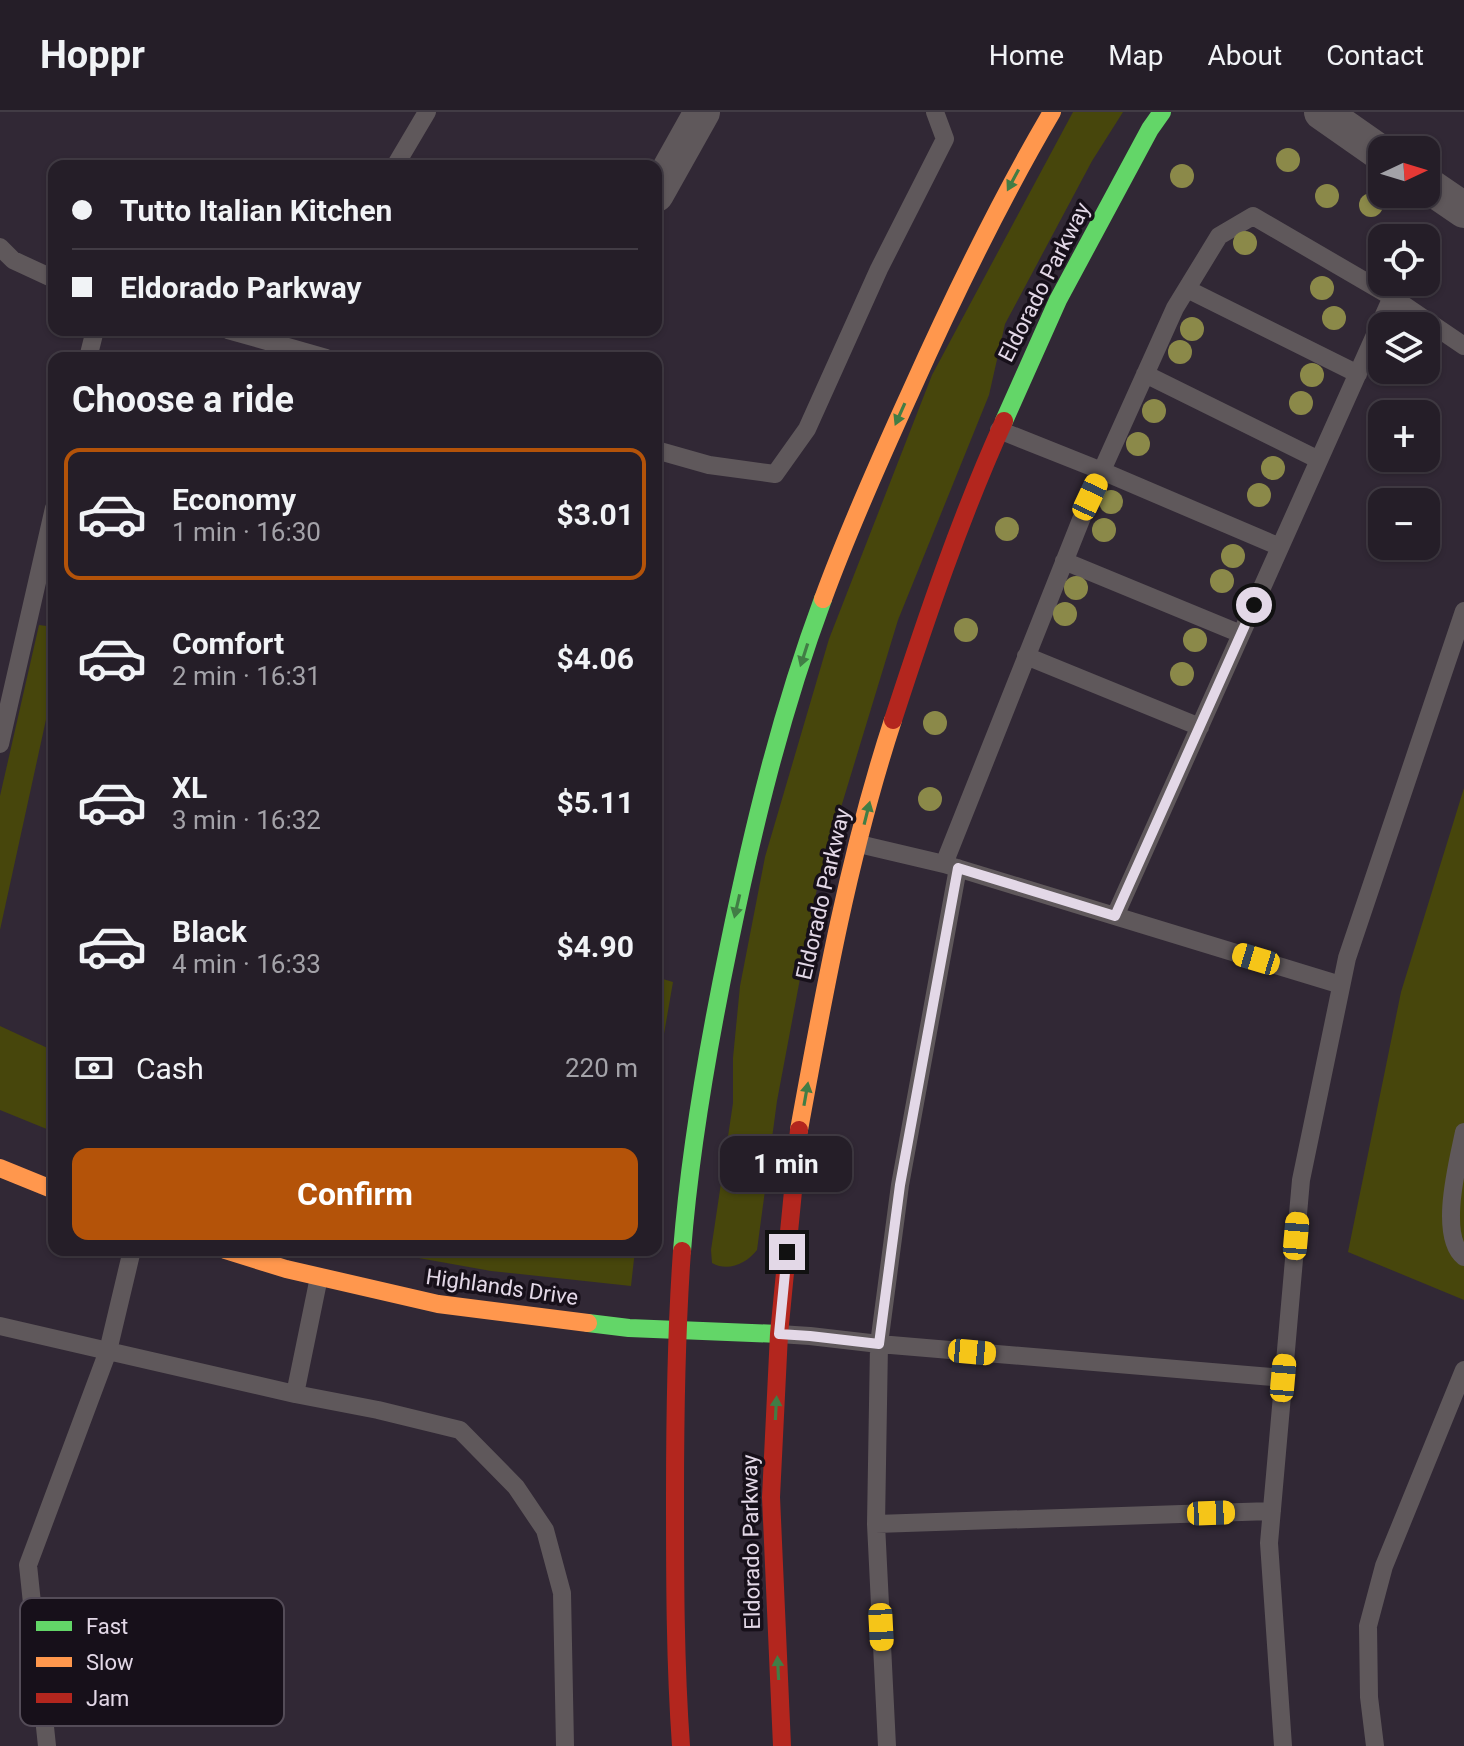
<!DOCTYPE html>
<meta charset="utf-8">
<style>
:root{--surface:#251e28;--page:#312b34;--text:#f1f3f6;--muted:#a3a2a8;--line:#423c45;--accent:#b45309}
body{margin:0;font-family:Roboto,sans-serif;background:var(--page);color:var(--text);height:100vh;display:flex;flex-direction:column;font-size:30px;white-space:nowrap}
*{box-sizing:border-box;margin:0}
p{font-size:26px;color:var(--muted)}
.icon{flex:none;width:44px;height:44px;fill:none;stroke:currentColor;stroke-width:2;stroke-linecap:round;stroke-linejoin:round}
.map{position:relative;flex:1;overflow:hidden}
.side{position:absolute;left:48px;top:240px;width:614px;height:904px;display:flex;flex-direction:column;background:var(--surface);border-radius:16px;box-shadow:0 2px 6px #0004,0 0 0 2px var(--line)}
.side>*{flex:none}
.banner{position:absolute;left:48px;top:48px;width:614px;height:176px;border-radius:16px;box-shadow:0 2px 6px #0004,0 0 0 2px var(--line);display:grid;align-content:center;height:176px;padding:0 24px;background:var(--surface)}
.needle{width:52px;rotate:86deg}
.tools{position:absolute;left:1368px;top:24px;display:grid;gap:16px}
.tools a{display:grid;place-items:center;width:72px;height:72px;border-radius:16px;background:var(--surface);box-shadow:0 2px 6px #0004,0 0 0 2px var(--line);font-size:40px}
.end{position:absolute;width:36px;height:36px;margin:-18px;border:10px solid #e3d8e7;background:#111;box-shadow:0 0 0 4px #111}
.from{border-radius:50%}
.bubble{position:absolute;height:56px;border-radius:16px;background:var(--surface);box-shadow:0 2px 6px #0004,0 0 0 2px var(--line);font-size:26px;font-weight:700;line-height:56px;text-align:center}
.car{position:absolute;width:24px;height:48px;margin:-24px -12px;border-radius:10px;box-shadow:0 0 6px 2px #0007;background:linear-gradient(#f5c518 24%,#345 0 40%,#f5c518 0 76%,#345 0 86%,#f5c518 0)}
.banner b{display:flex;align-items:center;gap:28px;height:76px;font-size:30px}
.banner b+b{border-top:2px solid var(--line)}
.banner i{width:20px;height:20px;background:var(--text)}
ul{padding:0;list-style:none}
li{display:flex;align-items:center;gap:24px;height:132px;margin:0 16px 12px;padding:0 8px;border:4px solid transparent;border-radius:16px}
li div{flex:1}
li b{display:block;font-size:30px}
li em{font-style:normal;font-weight:700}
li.active{border-color:var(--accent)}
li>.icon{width:72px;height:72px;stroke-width:1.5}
h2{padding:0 24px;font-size:36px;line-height:96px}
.pay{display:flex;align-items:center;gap:20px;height:88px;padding:0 24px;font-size:30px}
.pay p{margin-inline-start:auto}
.action{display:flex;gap:16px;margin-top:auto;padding:16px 24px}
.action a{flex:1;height:92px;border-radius:16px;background:var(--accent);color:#fff;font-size:32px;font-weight:700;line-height:92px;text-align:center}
header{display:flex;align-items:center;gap:48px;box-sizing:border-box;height:112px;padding:0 40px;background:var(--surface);border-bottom:2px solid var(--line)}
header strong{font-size:38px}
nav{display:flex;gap:44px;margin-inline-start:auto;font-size:28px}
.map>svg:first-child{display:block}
.grass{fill:#47460c}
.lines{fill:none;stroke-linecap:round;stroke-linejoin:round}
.lane{stroke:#5f585b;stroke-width:18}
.street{stroke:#5f585b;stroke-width:36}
.fast{stroke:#63d668;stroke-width:18}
.slow{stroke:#ff974d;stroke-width:18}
.jam{stroke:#b3261e;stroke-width:18}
.tree{fill:#8b8949}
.oneway{fill:#417d45}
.route{stroke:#e3d8e7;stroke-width:10}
.labels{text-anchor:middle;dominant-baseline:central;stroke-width:7;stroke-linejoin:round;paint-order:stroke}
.street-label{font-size:22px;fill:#e3d8e7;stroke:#17101a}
.key{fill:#17101a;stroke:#544c58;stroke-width:2}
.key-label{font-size:22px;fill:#e3d8e7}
</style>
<header>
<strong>Hoppr</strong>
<nav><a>Home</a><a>Map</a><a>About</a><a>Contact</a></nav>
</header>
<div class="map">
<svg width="1464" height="1634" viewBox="0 0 1464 1634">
<rect width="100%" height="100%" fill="#312835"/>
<path class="grass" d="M1073 0H1123L1092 49 1005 212 989 283 898 508 818 771 777 989 757 1138C746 1152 728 1160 712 1151L711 1138 733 991V946L740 874 765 745 829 527 932 263Z
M39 513 54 515V582L47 603 0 818V684Z
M1464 676V1188L1348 1140 1401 880Z
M656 865 673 870 656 968Z
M0 914 54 939V1020L0 998Z
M374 1138H635L631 1174 491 1159Z"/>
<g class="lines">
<path class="lane" d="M395 54 427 0
M0 135 13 148 54 167
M1187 177 1358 262
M228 218 326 246
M88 246 95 218
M1145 262 1319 348
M999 318 1102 359 1280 435
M656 338 709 353 775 362 807 317 879 157 945 27 935 0
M1064 449 1241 522
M1026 544 1200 615
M0 632 54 396
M859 732 944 752
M1115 804 1392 185
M1341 873 944 752 1090 385 1175 196 1219 124 1253 104 1392 185 1464 234
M1464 1020C1458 1050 1438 1124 1464 1145
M132 1138 108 1239 295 1282
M319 1165 295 1282 378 1298 460 1318 516 1375 545 1418 562 1481 565 1634
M0 1214 108 1239 28 1453 47 1634
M779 1222 810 1224 879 1232 1283 1266
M876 1412 1272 1399
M887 1634 876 1412 879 1232 900 1073 958 756
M1283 1634 1269 1431 1301 1068 1347 846 1464 499
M1375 1634 1369 1585 1368 1514 1384 1454 1464 1258"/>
<path class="street" d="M1322 0 1382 42
M1426 72 1464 98
M656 82 702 0"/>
<path class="fast" d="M1004 309 1058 188 1150 17 1162 0
M682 1139C690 1036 708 934 729 833 753 716 781 600 823 487
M588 1211 629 1216 779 1222"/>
<path class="slow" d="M823 487C849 416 880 347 911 279 954 183 999 90 1052 0
M799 1018C824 880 849 742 893 608
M0 1056 54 1078
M225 1138 286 1157 438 1192 588 1211"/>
<path class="jam" d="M893 608C926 507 960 406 1004 309
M681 1634C675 1550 675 1467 675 1384 675 1302 676 1221 682 1139
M782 1634 771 1385 779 1222 799 1018"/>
</g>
<g class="tree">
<circle cx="1288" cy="48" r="12"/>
<circle cx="1182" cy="64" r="12"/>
<circle cx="1327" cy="84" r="12"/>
<circle cx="1371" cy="93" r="12"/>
<circle cx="1245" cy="131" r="12"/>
<circle cx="1322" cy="176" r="12"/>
<circle cx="1334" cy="206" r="12"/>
<circle cx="1192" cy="217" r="12"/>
<circle cx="1180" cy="240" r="12"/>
<circle cx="1312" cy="263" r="12"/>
<circle cx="1301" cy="291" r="12"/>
<circle cx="1154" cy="299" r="12"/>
<circle cx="1138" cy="332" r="12"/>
<circle cx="1273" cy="356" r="12"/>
<circle cx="1259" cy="383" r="12"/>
<circle cx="1111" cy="390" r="12"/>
<circle cx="1007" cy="417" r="12"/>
<circle cx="1104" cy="418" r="12"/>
<circle cx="1233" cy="444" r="12"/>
<circle cx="1222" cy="469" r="12"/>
<circle cx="1076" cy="476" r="12"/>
<circle cx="1065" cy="502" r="12"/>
<circle cx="966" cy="518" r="12"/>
<circle cx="1195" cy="528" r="12"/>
<circle cx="1182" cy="562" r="12"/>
<circle cx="935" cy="611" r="12"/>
<circle cx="930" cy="687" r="12"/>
</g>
<defs><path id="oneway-solid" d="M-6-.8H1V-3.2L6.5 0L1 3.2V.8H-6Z" transform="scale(2)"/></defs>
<g class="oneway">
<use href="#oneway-solid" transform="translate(1013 68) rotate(118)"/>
<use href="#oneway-solid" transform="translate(900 302) rotate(114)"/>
<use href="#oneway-solid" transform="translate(804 543) rotate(108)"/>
<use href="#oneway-solid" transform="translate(867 701) rotate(-76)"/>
<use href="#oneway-solid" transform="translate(737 794) rotate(103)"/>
<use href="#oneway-solid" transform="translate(806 982) rotate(-80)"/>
<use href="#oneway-solid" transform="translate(776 1296) rotate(-87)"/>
<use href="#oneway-solid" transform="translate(778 1556) rotate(-93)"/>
</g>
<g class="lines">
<path class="route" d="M787 1140 779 1222 810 1224 879 1232 900 1073 958 756 1115 804 1254 493"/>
</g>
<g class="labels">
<g class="street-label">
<text transform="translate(1044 170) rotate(-63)">Eldorado Parkway</text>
<text transform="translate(823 782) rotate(-77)">Eldorado Parkway</text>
<text transform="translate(502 1175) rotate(8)">Highlands Drive</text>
<text transform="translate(751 1430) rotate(-91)">Eldorado Parkway</text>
</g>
</g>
<rect x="20" y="1486" width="264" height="128" rx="12" class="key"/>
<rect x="36" y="1509" width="36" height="10" fill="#63d668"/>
<rect x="36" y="1545" width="36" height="10" fill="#ff974d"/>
<rect x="36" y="1581" width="36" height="10" fill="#b3261e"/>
<g class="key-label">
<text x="86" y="1522">Fast</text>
<text x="86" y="1558">Slow</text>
<text x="86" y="1594">Jam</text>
</g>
</svg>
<div class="tools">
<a><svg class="needle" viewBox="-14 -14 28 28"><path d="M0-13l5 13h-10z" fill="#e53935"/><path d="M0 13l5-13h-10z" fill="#a3a2a8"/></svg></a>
<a><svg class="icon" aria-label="locate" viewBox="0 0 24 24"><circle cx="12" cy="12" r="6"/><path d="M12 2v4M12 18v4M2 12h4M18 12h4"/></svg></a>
<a><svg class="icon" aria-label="layers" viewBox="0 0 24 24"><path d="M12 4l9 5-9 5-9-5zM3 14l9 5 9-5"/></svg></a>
<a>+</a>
<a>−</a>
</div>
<i class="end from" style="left:1254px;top:493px"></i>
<i class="end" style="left:787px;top:1140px"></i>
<div class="bubble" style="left:720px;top:1024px;width:132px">1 min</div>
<i class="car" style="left:1090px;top:385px;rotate:25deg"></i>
<i class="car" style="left:1256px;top:847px;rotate:287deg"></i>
<i class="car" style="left:1296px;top:1124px;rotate:5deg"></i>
<i class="car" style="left:972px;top:1240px;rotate:95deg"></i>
<i class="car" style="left:1283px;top:1266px;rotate:5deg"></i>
<i class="car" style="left:1211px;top:1401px;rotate:88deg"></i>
<i class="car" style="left:881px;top:1515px;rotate:177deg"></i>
<div class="banner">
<b><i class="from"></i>Tutto Italian Kitchen</b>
<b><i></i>Eldorado Parkway</b>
</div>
<section class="side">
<h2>Choose a ride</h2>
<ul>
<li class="active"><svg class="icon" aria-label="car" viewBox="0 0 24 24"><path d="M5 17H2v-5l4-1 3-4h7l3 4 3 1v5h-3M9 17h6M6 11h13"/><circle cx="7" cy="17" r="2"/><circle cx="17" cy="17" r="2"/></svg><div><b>Economy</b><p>1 min · 16:30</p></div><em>$3.01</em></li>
<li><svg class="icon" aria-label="car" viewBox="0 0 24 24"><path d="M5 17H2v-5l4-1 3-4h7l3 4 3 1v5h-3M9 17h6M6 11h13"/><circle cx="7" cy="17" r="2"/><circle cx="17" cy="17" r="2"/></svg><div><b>Comfort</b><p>2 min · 16:31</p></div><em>$4.06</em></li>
<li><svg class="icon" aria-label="car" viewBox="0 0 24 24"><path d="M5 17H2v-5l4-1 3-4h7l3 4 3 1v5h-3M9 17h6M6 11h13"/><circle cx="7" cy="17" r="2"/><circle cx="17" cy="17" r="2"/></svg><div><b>XL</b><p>3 min · 16:32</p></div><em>$5.11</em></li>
<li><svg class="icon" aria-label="car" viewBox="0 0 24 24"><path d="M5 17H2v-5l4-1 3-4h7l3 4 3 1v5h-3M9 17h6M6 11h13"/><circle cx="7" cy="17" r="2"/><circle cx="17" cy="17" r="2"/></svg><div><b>Black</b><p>4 min · 16:33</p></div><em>$4.90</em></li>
</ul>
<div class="pay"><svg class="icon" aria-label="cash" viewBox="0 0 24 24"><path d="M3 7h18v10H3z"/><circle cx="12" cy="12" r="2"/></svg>Cash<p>220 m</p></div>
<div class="action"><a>Confirm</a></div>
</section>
</div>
